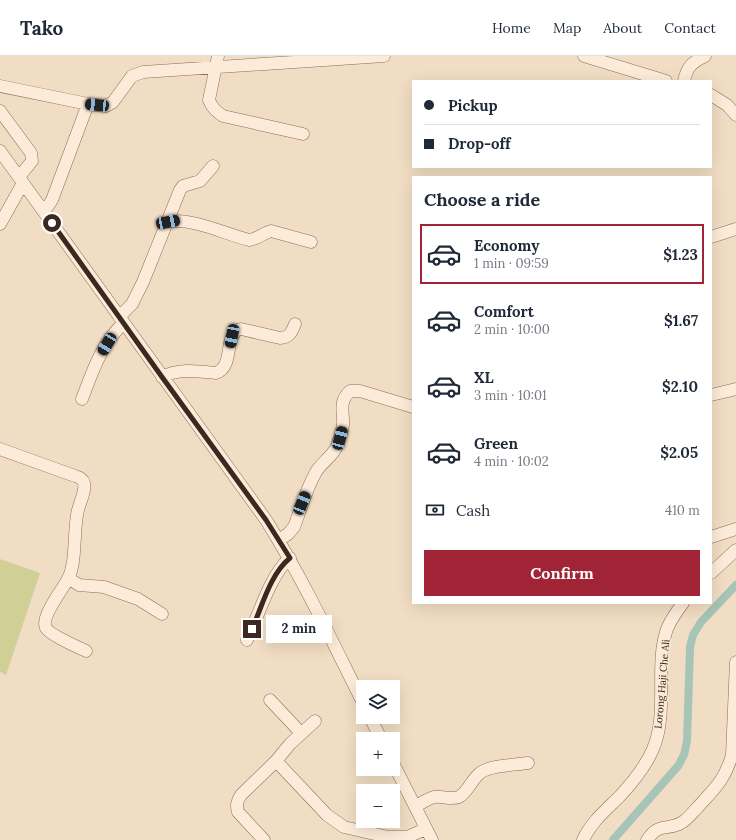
<!DOCTYPE html>
<meta charset="utf-8">
<style>
:root{--surface:#fff;--page:#f6f6f7;--text:#1f2937;--muted:#747a83;--line:#e0e1e3;--accent:#a12436}
body{margin:0;font-family:Lora,serif;background:var(--page);color:var(--text);height:100vh;display:flex;flex-direction:column;font-size:15px;white-space:nowrap}
*{box-sizing:border-box;margin:0}
p{font-size:13px;color:var(--muted)}
.icon{flex:none;width:22px;height:22px;fill:none;stroke:currentColor;stroke-width:2;stroke-linecap:round;stroke-linejoin:round}
.map{position:relative;flex:1;overflow:hidden}
.sheet{position:absolute;left:412px;top:120px;width:300px;height:428px;display:flex;flex-direction:column;background:var(--surface);border-radius:0px;box-shadow:0 4px 16px #0002}
.sheet>*{flex:none}
.top-card{position:absolute;left:412px;top:24px;width:300px;height:88px;border-radius:0px;box-shadow:0 4px 16px #0002;display:grid;align-content:center;height:88px;padding:0 12px;background:var(--surface)}
.controls{position:absolute;left:356px;top:624px;display:grid;gap:8px}
.controls a{display:grid;place-items:center;width:44px;height:44px;border-radius:0px;background:var(--surface);box-shadow:0 4px 16px #0002;font-size:20px}
.end{position:absolute;width:18px;height:18px;margin:-9px;border:5px solid #3c281e;background:#fff;box-shadow:0 0 0 2px #fff}
.from{border-radius:50%}
.bubble{position:absolute;height:28px;border-radius:0px;background:var(--surface);box-shadow:0 4px 16px #0002;font-size:13px;font-weight:700;line-height:28px;text-align:center}
.car{position:absolute;width:12px;height:24px;margin:-12px -6px;border-radius:5px;box-shadow:0 0 3px 1px #0007;background:linear-gradient(#222 24%,#8ab4d8 0 40%,#222 0 76%,#8ab4d8 0 86%,#222 0)}
.top-card b{display:flex;align-items:center;gap:14px;height:38px;font-size:15px}
.top-card b+b{border-top:1px solid var(--line)}
.top-card i{width:10px;height:10px;background:var(--text)}
ul{padding:0;list-style:none}
li{display:flex;align-items:center;gap:12px;height:60px;margin:0 8px 6px;padding:0 4px;border:2px solid transparent;border-radius:0px}
li div{flex:1}
li b{display:block;font-size:15px}
li em{font-style:normal;font-weight:700}
li.current{border-color:var(--accent)}
li>.icon{width:36px;height:36px;stroke-width:1.5}
h2{padding:0 12px;font-size:18px;line-height:48px}
.pay{display:flex;align-items:center;gap:10px;height:44px;padding:0 12px;font-size:15px}
.pay p{margin-inline-start:auto}
.button{display:flex;gap:8px;margin-top:auto;padding:8px 12px}
.button a{flex:1;height:46px;border-radius:0px;background:var(--accent);color:#fff;font-size:16px;font-weight:700;line-height:46px;text-align:center}
header{display:flex;align-items:center;gap:24px;box-sizing:border-box;height:56px;padding:0 20px;background:var(--surface);border-bottom:1px solid var(--line)}
header strong{font-size:19px}
nav{display:flex;gap:22px;margin-inline-start:auto;font-size:14px}
.map>svg:first-child{display:block}
.green{fill:#d0cf96}
.lines{fill:none;stroke-linecap:round;stroke-linejoin:round}
.canal{stroke:#a6c4b7;stroke-width:8}
.minor-casing{stroke:#8d6d58;stroke-width:13}
.minor{stroke:#fbebd8;stroke-width:12}
.route{stroke:#3c281e;stroke-width:5}
.labels{text-anchor:middle;dominant-baseline:central;stroke-width:3;stroke-linejoin:round;paint-order:stroke}
.street-label{font-size:10px;fill:#3c281e;stroke:#f8e8d4}
</style>
<header>
<strong>Tako</strong>
<nav><a>Home</a><a>Map</a><a>About</a><a>Contact</a></nav>
</header>
<div class="map">
<svg width="736" height="784" viewBox="0 0 736 784">
<rect width="100%" height="100%" fill="#f1ddc3"/>
<path class="green" d="M0 503 40 517 6 619 0 616Z"/>
<g class="lines">
<path class="canal" d="M613 784 678 710 684 699 687 685 690 591 693 579 701 566 736 529"/>
<defs>
<path id="minor" d="M218 0 209 44C212 52 216 55 223 60L303 78
M584 0 666 25
M684 25C687 11 692 6 705 0
M0 30 88 48 106 50 113 46 132 20 143 16 384 0
M711 39 727 49 736 59
M0 55 31 97 32 105 19 121
M0 95 266 464C303 523 332 585 363 647
M44 156 52 144 88 48
M168 166C191 161 225 178 249 184 258 183 263 177 271 175L311 186
M0 168 23 127
M711 181 736 173
M119 261 132 248 143 226 180 134 183 130 200 125 213 110
M162 321C178 312 198 315 216 317 234 310 224 285 237 274L241 273 280 282C289 282 292 276 295 268
M711 339 736 333
M82 343C92 317 102 286 124 267
M0 393 75 420C79 421 83 423 84 427 86 434 80 446 78 454 73 474 77 505 68 523 63 533 40 561 46 572 50 579 78 591 86 595
M711 481 736 473
M279 484 288 478 294 471C301 453 306 433 316 416 321 407 333 400 337 390 339 384 342 376 343 369 344 357 338 346 350 335H360L413 351
M711 517 736 494
M68 522 79 529 104 531 138 543 162 558
M247 584C258 561 271 517 290 502
M270 644 301 677
M370 661 381 683
M276 705 290 688 315 665
M393 707 432 784
M415 751C421 747 427 743 434 741 442 740 452 744 459 741 468 736 472 723 480 717 490 709 515 709 528 707
M264 784 238 756C236 749 237 745 241 739L276 705 327 759 344 771 388 781H407L426 773
M583 784C591 766 606 754 620 740 632 727 646 710 653 693 669 656 654 609 667 573 671 563 677 555 683 547
M647 784C659 766 667 775 681 767 687 764 692 757 697 752 714 733 725 724 732 699L736 606"/>
</defs>
<use href="#minor" class="minor-casing"/>
<use href="#minor" class="minor"/>
</g>
<g class="lines">
<path class="route" d="M52 167 162 321 266 464 290 502C270 518 262 551 252 573"/>
</g>
<g class="labels">
<g class="street-label">
<text transform="translate(662 628) rotate(-85)">Lorong Haji Che Ali</text>
</g>
</g>
</svg>
<div class="controls">
<a><svg class="icon" aria-label="layers" viewBox="0 0 24 24"><path d="M12 4l9 5-9 5-9-5zM3 14l9 5 9-5"/></svg></a>
<a>+</a>
<a>−</a>
</div>
<i class="end from" style="left:52px;top:167px"></i>
<i class="end" style="left:252px;top:573px"></i>
<div class="bubble" style="left:266px;top:559px;width:66px">2 min</div>
<i class="car" style="left:97px;top:49px;rotate:275deg"></i>
<i class="car" style="left:168px;top:166px;rotate:79deg"></i>
<i class="car" style="left:232px;top:280px;rotate:191deg"></i>
<i class="car" style="left:107px;top:288px;rotate:211deg"></i>
<i class="car" style="left:340px;top:382px;rotate:15deg"></i>
<i class="car" style="left:302px;top:447px;rotate:22deg"></i>
<div class="top-card">
<b><i class="from"></i>Pickup</b>
<b><i></i>Drop-off</b>
</div>
<section class="sheet">
<h2>Choose a ride</h2>
<ul>
<li class="current"><svg class="icon" aria-label="car" viewBox="0 0 24 24"><path d="M5 17H2v-5l4-1 3-4h7l3 4 3 1v5h-3M9 17h6M6 11h13"/><circle cx="7" cy="17" r="2"/><circle cx="17" cy="17" r="2"/></svg><div><b>Economy</b><p>1 min · 09:59</p></div><em>$1.23</em></li>
<li><svg class="icon" aria-label="car" viewBox="0 0 24 24"><path d="M5 17H2v-5l4-1 3-4h7l3 4 3 1v5h-3M9 17h6M6 11h13"/><circle cx="7" cy="17" r="2"/><circle cx="17" cy="17" r="2"/></svg><div><b>Comfort</b><p>2 min · 10:00</p></div><em>$1.67</em></li>
<li><svg class="icon" aria-label="car" viewBox="0 0 24 24"><path d="M5 17H2v-5l4-1 3-4h7l3 4 3 1v5h-3M9 17h6M6 11h13"/><circle cx="7" cy="17" r="2"/><circle cx="17" cy="17" r="2"/></svg><div><b>XL</b><p>3 min · 10:01</p></div><em>$2.10</em></li>
<li><svg class="icon" aria-label="car" viewBox="0 0 24 24"><path d="M5 17H2v-5l4-1 3-4h7l3 4 3 1v5h-3M9 17h6M6 11h13"/><circle cx="7" cy="17" r="2"/><circle cx="17" cy="17" r="2"/></svg><div><b>Green</b><p>4 min · 10:02</p></div><em>$2.05</em></li>
</ul>
<div class="pay"><svg class="icon" aria-label="cash" viewBox="0 0 24 24"><path d="M3 7h18v10H3z"/><circle cx="12" cy="12" r="2"/></svg>Cash<p>410 m</p></div>
<div class="button"><a>Confirm</a></div>
</section>
</div>
